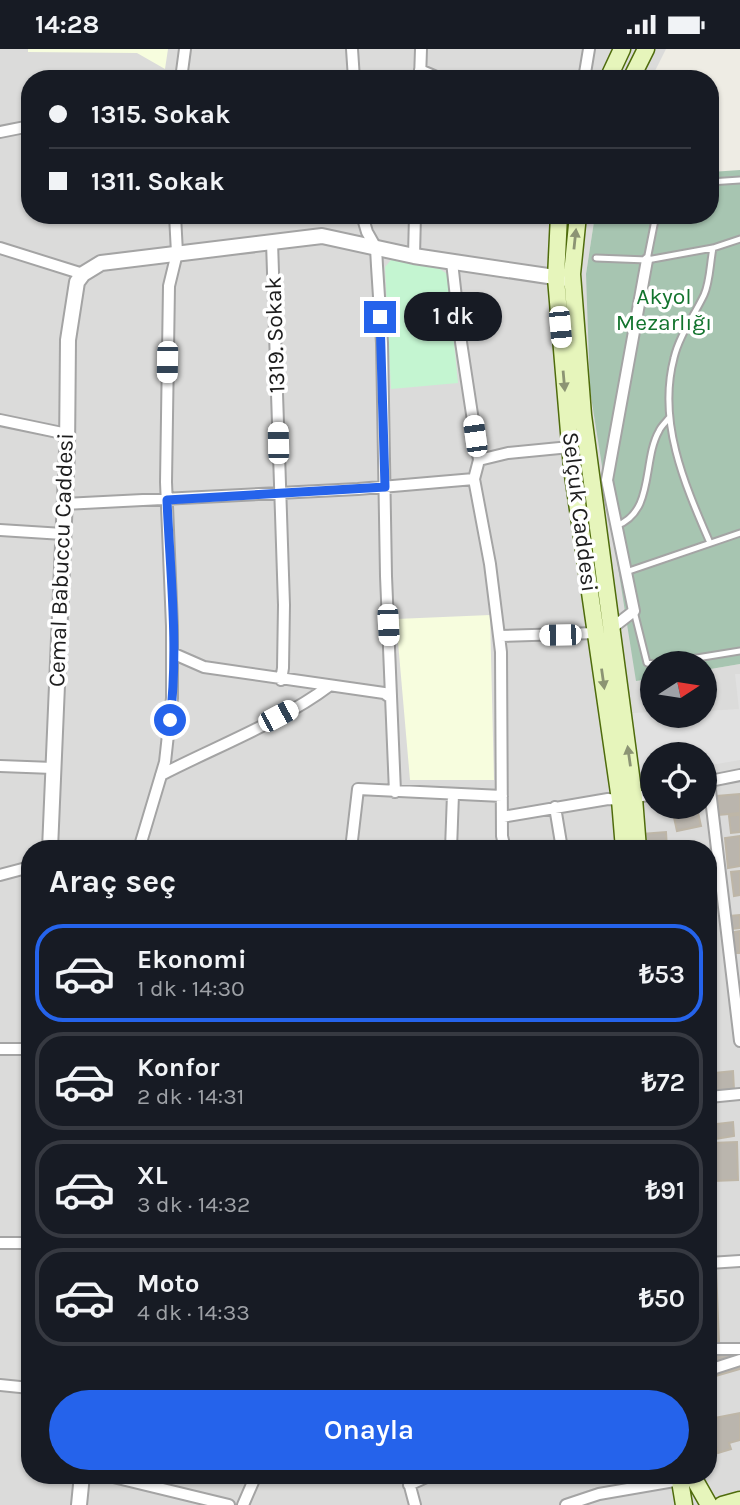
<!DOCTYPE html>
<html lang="tr">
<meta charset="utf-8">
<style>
:root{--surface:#171b24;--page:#20242c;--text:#f1f3f6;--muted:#9ea1a6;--line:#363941;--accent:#2563eb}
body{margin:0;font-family:Karla,sans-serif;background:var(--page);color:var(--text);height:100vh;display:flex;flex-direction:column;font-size:26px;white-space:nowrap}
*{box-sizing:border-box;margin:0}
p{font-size:23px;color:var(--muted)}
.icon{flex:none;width:38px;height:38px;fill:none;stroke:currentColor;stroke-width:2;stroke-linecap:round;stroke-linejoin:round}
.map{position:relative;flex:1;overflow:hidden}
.side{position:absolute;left:21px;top:791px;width:696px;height:644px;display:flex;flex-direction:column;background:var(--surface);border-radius:28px;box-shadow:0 2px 5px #0004}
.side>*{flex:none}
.top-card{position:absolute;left:21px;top:21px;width:698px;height:154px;border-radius:28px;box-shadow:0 2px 5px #0004;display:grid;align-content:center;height:154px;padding:0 28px;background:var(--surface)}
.needle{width:46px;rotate:78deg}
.fabs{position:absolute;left:640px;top:602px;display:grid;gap:14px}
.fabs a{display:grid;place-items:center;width:77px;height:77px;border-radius:50%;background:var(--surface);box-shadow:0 2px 5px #0004;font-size:35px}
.end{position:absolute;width:32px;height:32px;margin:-16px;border:9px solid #2563eb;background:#fff;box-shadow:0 0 0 4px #fff}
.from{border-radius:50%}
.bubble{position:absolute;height:49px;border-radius:24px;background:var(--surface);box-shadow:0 2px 5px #0004;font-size:23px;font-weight:600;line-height:49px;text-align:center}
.car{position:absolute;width:21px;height:42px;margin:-21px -10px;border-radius:9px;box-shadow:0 0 5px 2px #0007;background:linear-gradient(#fff 24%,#345 0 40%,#fff 0 76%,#345 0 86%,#fff 0)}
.top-card b{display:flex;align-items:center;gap:24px;height:66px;font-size:26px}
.top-card b+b{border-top:2px solid var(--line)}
.top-card i{width:18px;height:18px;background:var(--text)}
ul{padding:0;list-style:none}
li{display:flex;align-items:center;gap:21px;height:98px;margin:0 14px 10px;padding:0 14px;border:4px solid var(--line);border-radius:28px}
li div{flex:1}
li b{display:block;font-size:26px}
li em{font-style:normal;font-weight:600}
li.active{border-color:var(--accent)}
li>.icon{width:63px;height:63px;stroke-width:1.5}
h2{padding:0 28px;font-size:32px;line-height:84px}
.button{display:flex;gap:14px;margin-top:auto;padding:14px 28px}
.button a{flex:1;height:80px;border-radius:42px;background:var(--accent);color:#fff;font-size:28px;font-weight:600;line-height:80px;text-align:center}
.status{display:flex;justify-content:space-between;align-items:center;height:49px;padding:0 35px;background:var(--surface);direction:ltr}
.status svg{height:19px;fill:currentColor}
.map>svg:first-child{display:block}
.residential{fill:#dbdbda;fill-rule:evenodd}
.education{fill:#f7fdde}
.cemetery{fill:#a7c5b1}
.park{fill:#c4f5d1}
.parking{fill:#e1e1e1}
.building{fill:#bab5ad;stroke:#beb6a7;stroke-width:2}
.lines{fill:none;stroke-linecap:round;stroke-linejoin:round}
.service-casing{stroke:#a4a4a4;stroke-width:9}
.minor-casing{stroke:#a4a4a4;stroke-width:14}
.tertiary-casing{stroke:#a4a4a4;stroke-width:18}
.secondary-casing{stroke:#4f6c0c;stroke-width:19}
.service{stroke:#fff;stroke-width:5}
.minor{stroke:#fff;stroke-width:10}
.tertiary{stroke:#fff;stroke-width:14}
.secondary{stroke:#e6f5bb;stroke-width:16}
.oneway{fill:#8c9474}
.route{stroke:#2563eb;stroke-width:9}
.labels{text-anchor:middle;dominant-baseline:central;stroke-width:7;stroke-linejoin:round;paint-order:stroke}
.park-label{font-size:23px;fill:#13742e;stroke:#fff}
.street-label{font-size:23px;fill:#1d1d1d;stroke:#fff}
</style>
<div class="status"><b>14:28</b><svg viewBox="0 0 49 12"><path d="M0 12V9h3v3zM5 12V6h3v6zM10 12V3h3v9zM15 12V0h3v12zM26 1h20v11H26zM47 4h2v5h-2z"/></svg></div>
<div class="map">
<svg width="740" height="1456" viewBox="0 0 740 1456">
<rect width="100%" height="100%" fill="#eeece4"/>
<path class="residential" d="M0 0H666L651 30H30V166H595L586 225 637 632 653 630V667H705V621L740 615V1456H0ZM653 705H705V758H653ZM30 800H709V1426H30Z"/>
<path class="education" d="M28 0H168L165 20 137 4 28 3Z
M490 566 494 731H410L396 570Z"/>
<path class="cemetery" d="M740 121V615L705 621V614H653V630L636 632 590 341 586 225 595 166H710L711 123Z"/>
<path class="park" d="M399 210 440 220 447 225 458 334 391 340 385 218 391 211Z"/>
<path class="parking" d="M735 625H740V711L705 717V705H653V727L641 729 632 664 653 663V667H705V662L739 660Z"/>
<path class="building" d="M740 745V764L719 766 717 747Z
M697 759 701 777 677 782 673 764Z
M737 766H740V783L731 784 729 767Z
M666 783 667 800H644L642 785Z
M740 787V817L728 819 725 789Z
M740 822V846L734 847 731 823Z
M740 866V879L732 880 730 867Z
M740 882V904H735L734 883Z
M733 1022 734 1041 716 1043 715 1024Z
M733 1073 734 1087 709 1091V1076Z
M737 1093 738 1131 713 1132 712 1094Z
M709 1185H715V1210H709Z
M709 1220H716L719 1293H709Z
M740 1294V1320L709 1329V1295Z
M740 1364V1391L729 1394 731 1400 718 1404 716 1397 709 1399V1370Z"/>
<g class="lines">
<defs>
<path id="service" d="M710 133 740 131
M596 209 647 211 713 199 740 190
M647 211 656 166
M616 477C655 463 642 412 659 382 661 377 666 373 669 369
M710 494C685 436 657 373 674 309 679 287 694 267 704 246 710 233 710 214 713 199
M626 523 740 484
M634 562 647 614 653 615
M666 614 740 602"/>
<path id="minor" d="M352 0 354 30
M420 21 441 30
M181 30 185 0
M420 30 421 0
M584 30 589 0
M0 83 30 77
M362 166 367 183 376 199 377 217 382 294 386 527 395 743
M272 193 284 556 283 619 281 631
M0 199 83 225
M414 207 415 166
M452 213 461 293 479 411 474 430 490 515 501 603 502 787 505 800
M0 371 67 385
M479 411 508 404 570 398
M64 455 358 440 474 430
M0 481 63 485
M612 579 634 562 607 431 647 211
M499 587 596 584
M172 604 204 618 384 644 391 649
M0 717 53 719
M161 726C213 699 283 672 329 637
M705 733 740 726
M709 733 740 992
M555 758 562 800
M502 768 608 750 620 751 653 745
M139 800 165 713 172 649V577L166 433 169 237 177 204 175 166
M351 800 358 740 502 747
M451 800 453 745
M0 826 30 818
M0 1000H30
M709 1048 740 1045
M0 1194H30
M709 1214 740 1212
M709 1300H740
M709 1321 740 1311
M0 1336 30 1339
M105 1426 229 1456
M407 1426 415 1456
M409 1436 431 1426
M243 1456 256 1426
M566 1456 599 1445 680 1431"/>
<path id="tertiary" d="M50 800 67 402 68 291 77 233 83 225 101 214 322 187 414 207 568 230
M79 1456 82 1426"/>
<path id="secondary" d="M608 30 622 0
M631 30 646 0
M559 166 556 229 572 419 620 751 624 800
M578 166 572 225 583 366 634 749 638 800
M679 1426 684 1456
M692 1426 709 1456
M722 1456 740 1451"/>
</defs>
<use href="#service" class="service-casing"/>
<use href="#minor" class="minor-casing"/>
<use href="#tertiary" class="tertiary-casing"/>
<use href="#secondary" class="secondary-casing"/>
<use href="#service" class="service"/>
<use href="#minor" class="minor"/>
<use href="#tertiary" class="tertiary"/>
<use href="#secondary" class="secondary"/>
</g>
<defs><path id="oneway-solid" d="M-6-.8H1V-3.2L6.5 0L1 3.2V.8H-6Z" transform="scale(1.75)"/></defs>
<g class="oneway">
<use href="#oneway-solid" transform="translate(575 190) rotate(-84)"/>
<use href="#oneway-solid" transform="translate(564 332) rotate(85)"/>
<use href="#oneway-solid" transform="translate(603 630) rotate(82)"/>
<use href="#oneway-solid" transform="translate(629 707) rotate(-98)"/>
</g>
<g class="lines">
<path class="route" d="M170 671C179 599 170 523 167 451L385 438 380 268"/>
</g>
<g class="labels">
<g class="park-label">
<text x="664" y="247">Akyol<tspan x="664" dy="26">Mezarlığı</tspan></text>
</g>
<g class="street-label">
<text transform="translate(275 286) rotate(-92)">1319. Sokak</text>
<text transform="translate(580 463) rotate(83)">Selçuk Caddesi</text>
<text transform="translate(61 511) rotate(-88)">Cemal Babuccu Caddesi</text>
</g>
</g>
</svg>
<div class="fabs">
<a><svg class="needle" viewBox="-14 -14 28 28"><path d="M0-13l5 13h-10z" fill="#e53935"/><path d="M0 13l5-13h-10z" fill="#9ea1a6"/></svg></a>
<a><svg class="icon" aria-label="locate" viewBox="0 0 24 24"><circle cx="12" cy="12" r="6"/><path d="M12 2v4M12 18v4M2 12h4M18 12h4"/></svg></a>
</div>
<i class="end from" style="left:170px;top:671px"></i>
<i class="end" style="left:380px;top:268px"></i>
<div class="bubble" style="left:404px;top:243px;width:98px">1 dk</div>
<i class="car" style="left:560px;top:278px;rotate:175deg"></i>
<i class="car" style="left:167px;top:313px;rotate:181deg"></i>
<i class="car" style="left:475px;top:387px;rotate:352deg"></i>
<i class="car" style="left:278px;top:394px;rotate:359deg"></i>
<i class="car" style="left:388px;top:576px;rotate:177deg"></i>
<i class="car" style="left:560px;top:586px;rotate:269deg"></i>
<i class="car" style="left:278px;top:667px;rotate:62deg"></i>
<div class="top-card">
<b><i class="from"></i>1315. Sokak</b>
<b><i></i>1311. Sokak</b>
</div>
<section class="side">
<h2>Araç seç</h2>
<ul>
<li class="active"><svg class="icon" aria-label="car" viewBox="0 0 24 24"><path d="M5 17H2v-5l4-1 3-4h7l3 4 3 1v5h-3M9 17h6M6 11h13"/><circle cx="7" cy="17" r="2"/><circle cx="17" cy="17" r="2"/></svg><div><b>Ekonomi</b><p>1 dk · 14:30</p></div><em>₺53</em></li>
<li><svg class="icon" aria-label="car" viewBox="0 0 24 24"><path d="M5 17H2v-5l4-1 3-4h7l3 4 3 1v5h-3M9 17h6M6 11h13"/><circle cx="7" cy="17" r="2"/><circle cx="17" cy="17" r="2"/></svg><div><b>Konfor</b><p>2 dk · 14:31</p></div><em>₺72</em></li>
<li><svg class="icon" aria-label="car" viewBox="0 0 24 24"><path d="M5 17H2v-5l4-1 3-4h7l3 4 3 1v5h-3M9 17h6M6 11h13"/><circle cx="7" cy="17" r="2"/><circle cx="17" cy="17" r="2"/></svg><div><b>XL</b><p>3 dk · 14:32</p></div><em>₺91</em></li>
<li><svg class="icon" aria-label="car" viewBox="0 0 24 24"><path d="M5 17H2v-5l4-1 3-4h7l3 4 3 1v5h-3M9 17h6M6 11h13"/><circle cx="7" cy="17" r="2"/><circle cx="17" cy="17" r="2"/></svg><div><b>Moto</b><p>4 dk · 14:33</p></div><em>₺50</em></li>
</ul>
<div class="button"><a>Onayla</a></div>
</section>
</div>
